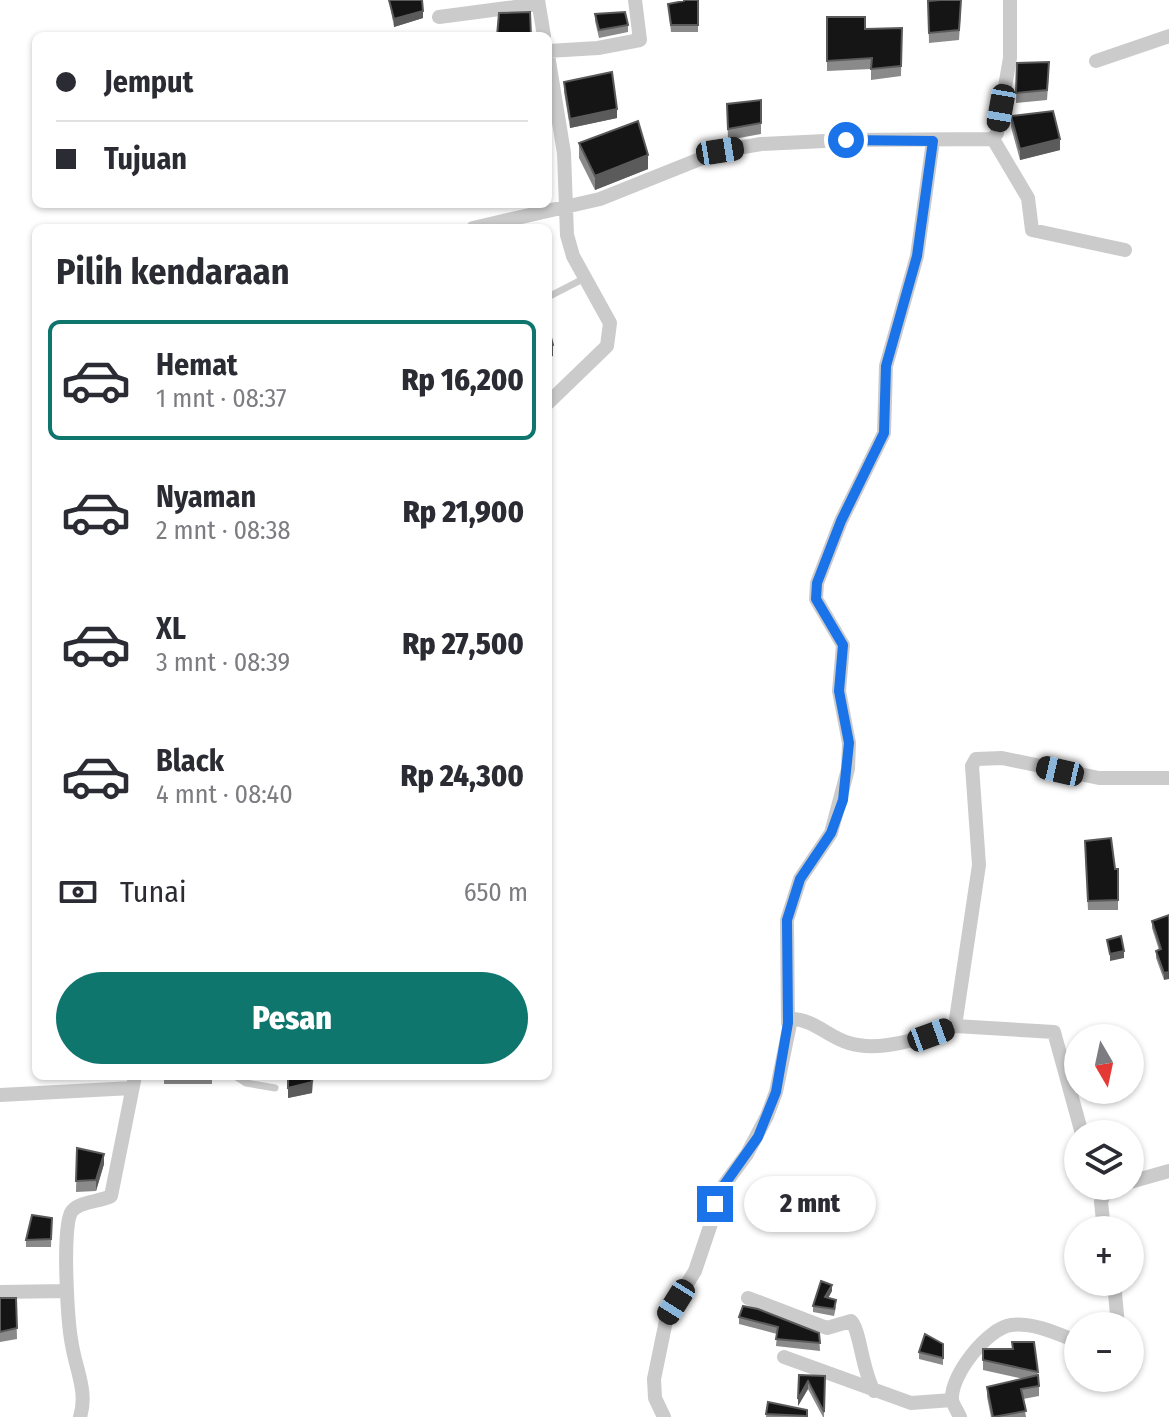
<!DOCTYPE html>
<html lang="id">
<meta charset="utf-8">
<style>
:root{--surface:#fff;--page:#f2f2f3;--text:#2b2b33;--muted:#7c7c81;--line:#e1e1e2;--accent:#0f766e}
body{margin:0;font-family:"Fira Sans Condensed",sans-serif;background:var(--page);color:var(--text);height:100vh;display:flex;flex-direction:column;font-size:30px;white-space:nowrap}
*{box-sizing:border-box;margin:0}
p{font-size:26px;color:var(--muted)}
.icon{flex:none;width:44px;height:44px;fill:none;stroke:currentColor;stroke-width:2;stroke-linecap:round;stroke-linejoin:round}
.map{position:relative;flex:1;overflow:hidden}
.drawer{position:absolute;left:32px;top:224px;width:520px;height:856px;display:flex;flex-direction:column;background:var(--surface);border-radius:12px;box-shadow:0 2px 6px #0004}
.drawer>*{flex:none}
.banner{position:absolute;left:32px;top:32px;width:520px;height:176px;border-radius:12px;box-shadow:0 2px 6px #0004;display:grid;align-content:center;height:176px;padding:0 24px;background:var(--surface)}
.needle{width:52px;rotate:171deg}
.tools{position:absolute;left:1064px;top:1024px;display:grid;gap:16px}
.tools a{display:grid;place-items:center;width:80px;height:80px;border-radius:50%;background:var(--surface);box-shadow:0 2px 6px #0004;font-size:40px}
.end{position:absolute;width:36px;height:36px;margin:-18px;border:10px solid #1a73e8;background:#fff;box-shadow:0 0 0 4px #fff}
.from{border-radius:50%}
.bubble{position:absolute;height:56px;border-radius:28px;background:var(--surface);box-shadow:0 2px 6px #0004;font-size:26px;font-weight:800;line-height:56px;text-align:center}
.car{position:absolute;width:24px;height:48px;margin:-24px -12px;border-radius:10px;box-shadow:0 0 6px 2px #0007;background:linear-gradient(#222 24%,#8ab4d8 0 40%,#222 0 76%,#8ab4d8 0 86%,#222 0)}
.banner b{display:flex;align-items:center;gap:28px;height:76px;font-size:30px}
.banner b+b{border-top:2px solid var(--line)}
.banner i{width:20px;height:20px;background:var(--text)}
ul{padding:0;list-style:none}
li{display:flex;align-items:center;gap:24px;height:120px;margin:0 16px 12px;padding:0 8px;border:4px solid transparent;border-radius:12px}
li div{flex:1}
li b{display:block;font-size:30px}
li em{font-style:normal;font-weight:800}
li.current{border-color:var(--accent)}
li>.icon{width:72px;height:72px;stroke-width:1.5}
h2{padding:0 24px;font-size:36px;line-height:96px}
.pay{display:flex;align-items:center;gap:20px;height:88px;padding:0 24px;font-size:30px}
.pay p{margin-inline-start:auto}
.button{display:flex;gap:16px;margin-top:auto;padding:16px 24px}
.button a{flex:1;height:92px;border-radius:48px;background:var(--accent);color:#fff;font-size:32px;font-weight:800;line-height:92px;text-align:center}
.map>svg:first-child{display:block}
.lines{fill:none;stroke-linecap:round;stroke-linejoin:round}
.service{stroke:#cbcbcb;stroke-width:7}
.minor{stroke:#cbcbcb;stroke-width:14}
.wall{fill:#8a8a8a}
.shaded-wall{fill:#5b5b5b}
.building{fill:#151515;stroke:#5b5b5b;stroke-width:2}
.route{stroke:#1a73e8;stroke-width:10}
</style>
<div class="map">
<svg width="1169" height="1417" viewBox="0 0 1169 1417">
<rect width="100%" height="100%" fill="#fff"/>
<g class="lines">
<path class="service" d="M548 297 585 278
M235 1076 246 1083 275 1088"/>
<path class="minor" d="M538 0 544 36
M439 17 538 4
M548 51 598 48 640 40 635 0
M548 55 564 153 567 235 573 256 610 323 607 346 548 403
M1096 61 1169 36
M993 139 1028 198 1032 230 1125 250
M473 228 600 199 720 151 761 144 846 140 993 139 997 133 1010 58V0
M788 1023 787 920 800 879 831 833 848 769 849 743 839 691 843 645 816 599 817 583 841 521 884 433 886 366 917 256 933 141
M955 1026 1054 1032 1082 1134
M0 1095 132 1088
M1130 1182 1169 1171
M1104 1230 1101 1202 1104 1195 1121 1186
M1114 1282 1118 1326
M0 1292 67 1291
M748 1298 827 1328 851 1321C860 1329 862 1371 874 1391
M784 1357 911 1403 952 1400
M80 1417C88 1392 76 1370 72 1345 68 1325 61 1225 72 1211 80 1201 100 1202 111 1196L135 1076
M664 1417 655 1398 654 1379 667 1316 695 1271 724 1185 747 1154 767 1116 776 1092 791 1019C814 1019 828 1037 849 1043 880 1053 926 1037 955 1026L979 865 972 766 976 759 1002 758 1099 778H1169
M960 1417C958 1412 953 1405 952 1400 950 1375 988 1328 1011 1325 1033 1322 1058 1334 1078 1342"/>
</g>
<path class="wall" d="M389 0 423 18 394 27Z
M683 0H698V32H671L668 4 683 2Z
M928 1 961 9 959 40 929 43Z
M595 14 628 25V32L599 38 595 21Z
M827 17 865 29 902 28 901 76 871 80V69L827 71Z
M1017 63 1049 72 1047 100 1016 103Z
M564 82 617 118 570 128 564 92Z
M761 100V134L728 140 727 104Z
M1011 116 1060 150 1020 160 1011 127Z
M579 143 648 169 595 190 579 158Z
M1085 850 1115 869H1118V910H1088Z
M1169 915 1164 980 1156 958V951L1159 950 1152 928V921Z
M164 1076H212V1084H164Z
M247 1076H313L312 1093 288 1098V1079Z
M77 1148 104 1164 96 1191 76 1192Z
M52 1218 51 1247H26V1240Z
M832 1291 828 1298 836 1307 834 1316 813 1312V1306Z
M0 1298H16L17 1339 0 1342Z
M739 1317 819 1333 820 1351 776 1346 777 1334 739 1324Z
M1012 1342H1034L1039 1386V1396L1023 1399 1026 1417H991L987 1397V1387L1024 1379 983 1370V1349H1012Z
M943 1344V1365L919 1359V1352Z
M799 1375 825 1376 824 1417H823L808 1389 798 1406Z
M768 1402 807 1417H766Z"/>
<path class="shaded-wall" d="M423 11V18L394 27V19Z
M617 109V118L570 128V119Z
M1060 139V150L1020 160V149Z
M648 155V169L595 190V176Z
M553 345V356L548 358V348Z
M1124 951V958L1110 961V954Z
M1169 972V979L1164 980V973Z
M313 1076 312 1093 288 1098V1088Z
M104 1154V1164L96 1191V1180Z
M832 1285V1291L825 1304V1297Z
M808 1381V1389L798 1406V1399Z"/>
<path class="building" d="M389 0H422L423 11 394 19Z
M684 0H698V25H671L668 4 684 1Z
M940 0H961L959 30 929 33 928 1Z
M530 12 531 36H497L499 13Z
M625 12 628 25 599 30 595 14Z
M827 17H865V29L902 28 901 66 871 69 872 58 827 61Z
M1049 62 1047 90 1016 93 1017 63Z
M612 72 617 109 570 119 564 82Z
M761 100V123L728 129 727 104Z
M1053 111 1060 139 1020 149 1011 116Z
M638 121 648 155 595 176 579 143Z
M548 326 553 345 548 348Z
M1111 838 1115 869H1118V900L1088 901 1085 841Z
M1169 915V972L1164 973 1156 951 1161 949 1152 921Z
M1121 936 1124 951 1110 954 1107 940Z
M288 1076H313L312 1082 288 1088Z
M77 1148 104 1154 96 1180 76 1181Z
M32 1215 52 1218 51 1239 26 1240Z
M821 1281 832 1285 825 1297 836 1300 834 1309 813 1306Z
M0 1298H16L17 1328 0 1332Z
M743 1306 758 1309 819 1333 820 1343 776 1339 778 1327 739 1317Z
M925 1334 943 1344V1358L919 1352Z
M1012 1342H1034L1038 1372 983 1360V1349H1013Z
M799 1375 825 1376 824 1412 808 1381 798 1399Z
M1038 1375 1039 1386 1021 1389 1026 1411 993 1417 987 1387Z
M768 1402 807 1410V1416L766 1414Z"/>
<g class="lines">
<path class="route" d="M715 1204 724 1185 758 1137 776 1092 788 1023 787 920 800 879 831 833 843 800 849 743 839 691 843 645 816 599 817 583 841 521 884 433 886 366 917 256 933 141 846 140"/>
</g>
</svg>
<div class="tools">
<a><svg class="needle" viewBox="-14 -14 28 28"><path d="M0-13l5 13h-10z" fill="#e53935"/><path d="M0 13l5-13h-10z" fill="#7c7c81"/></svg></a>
<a><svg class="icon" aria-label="layers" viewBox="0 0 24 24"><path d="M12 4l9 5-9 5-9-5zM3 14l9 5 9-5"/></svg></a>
<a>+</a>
<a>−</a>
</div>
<i class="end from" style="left:846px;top:140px"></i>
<i class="end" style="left:715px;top:1204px"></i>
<div class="bubble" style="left:744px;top:1176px;width:132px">2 mnt</div>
<i class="car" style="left:1001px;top:108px;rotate:190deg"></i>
<i class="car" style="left:720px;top:151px;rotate:81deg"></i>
<i class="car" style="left:1060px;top:771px;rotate:283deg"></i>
<i class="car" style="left:931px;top:1035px;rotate:70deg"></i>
<i class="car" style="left:676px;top:1302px;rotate:212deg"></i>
<div class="banner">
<b><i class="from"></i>Jemput</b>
<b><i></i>Tujuan</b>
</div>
<section class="drawer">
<h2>Pilih kendaraan</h2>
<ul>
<li class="current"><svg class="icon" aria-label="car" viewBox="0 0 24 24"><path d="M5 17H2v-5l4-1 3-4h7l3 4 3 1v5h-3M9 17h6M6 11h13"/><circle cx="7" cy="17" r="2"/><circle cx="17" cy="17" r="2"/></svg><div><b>Hemat</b><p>1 mnt · 08:37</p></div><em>Rp 16,200</em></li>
<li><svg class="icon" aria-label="car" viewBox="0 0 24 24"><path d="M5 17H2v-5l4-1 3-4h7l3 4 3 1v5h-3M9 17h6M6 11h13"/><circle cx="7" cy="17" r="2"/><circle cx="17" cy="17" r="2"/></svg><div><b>Nyaman</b><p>2 mnt · 08:38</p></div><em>Rp 21,900</em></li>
<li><svg class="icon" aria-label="car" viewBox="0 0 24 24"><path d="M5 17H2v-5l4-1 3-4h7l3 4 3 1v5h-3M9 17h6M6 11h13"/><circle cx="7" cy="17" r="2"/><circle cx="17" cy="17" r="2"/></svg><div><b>XL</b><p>3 mnt · 08:39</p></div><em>Rp 27,500</em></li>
<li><svg class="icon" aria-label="car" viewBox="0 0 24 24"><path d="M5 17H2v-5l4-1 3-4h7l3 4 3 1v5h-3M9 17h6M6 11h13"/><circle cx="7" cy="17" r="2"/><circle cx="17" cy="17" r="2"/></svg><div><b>Black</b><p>4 mnt · 08:40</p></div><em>Rp 24,300</em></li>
</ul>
<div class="pay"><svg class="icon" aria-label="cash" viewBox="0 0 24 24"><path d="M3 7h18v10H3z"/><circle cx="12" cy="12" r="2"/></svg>Tunai<p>650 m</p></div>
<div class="button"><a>Pesan</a></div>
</section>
</div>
